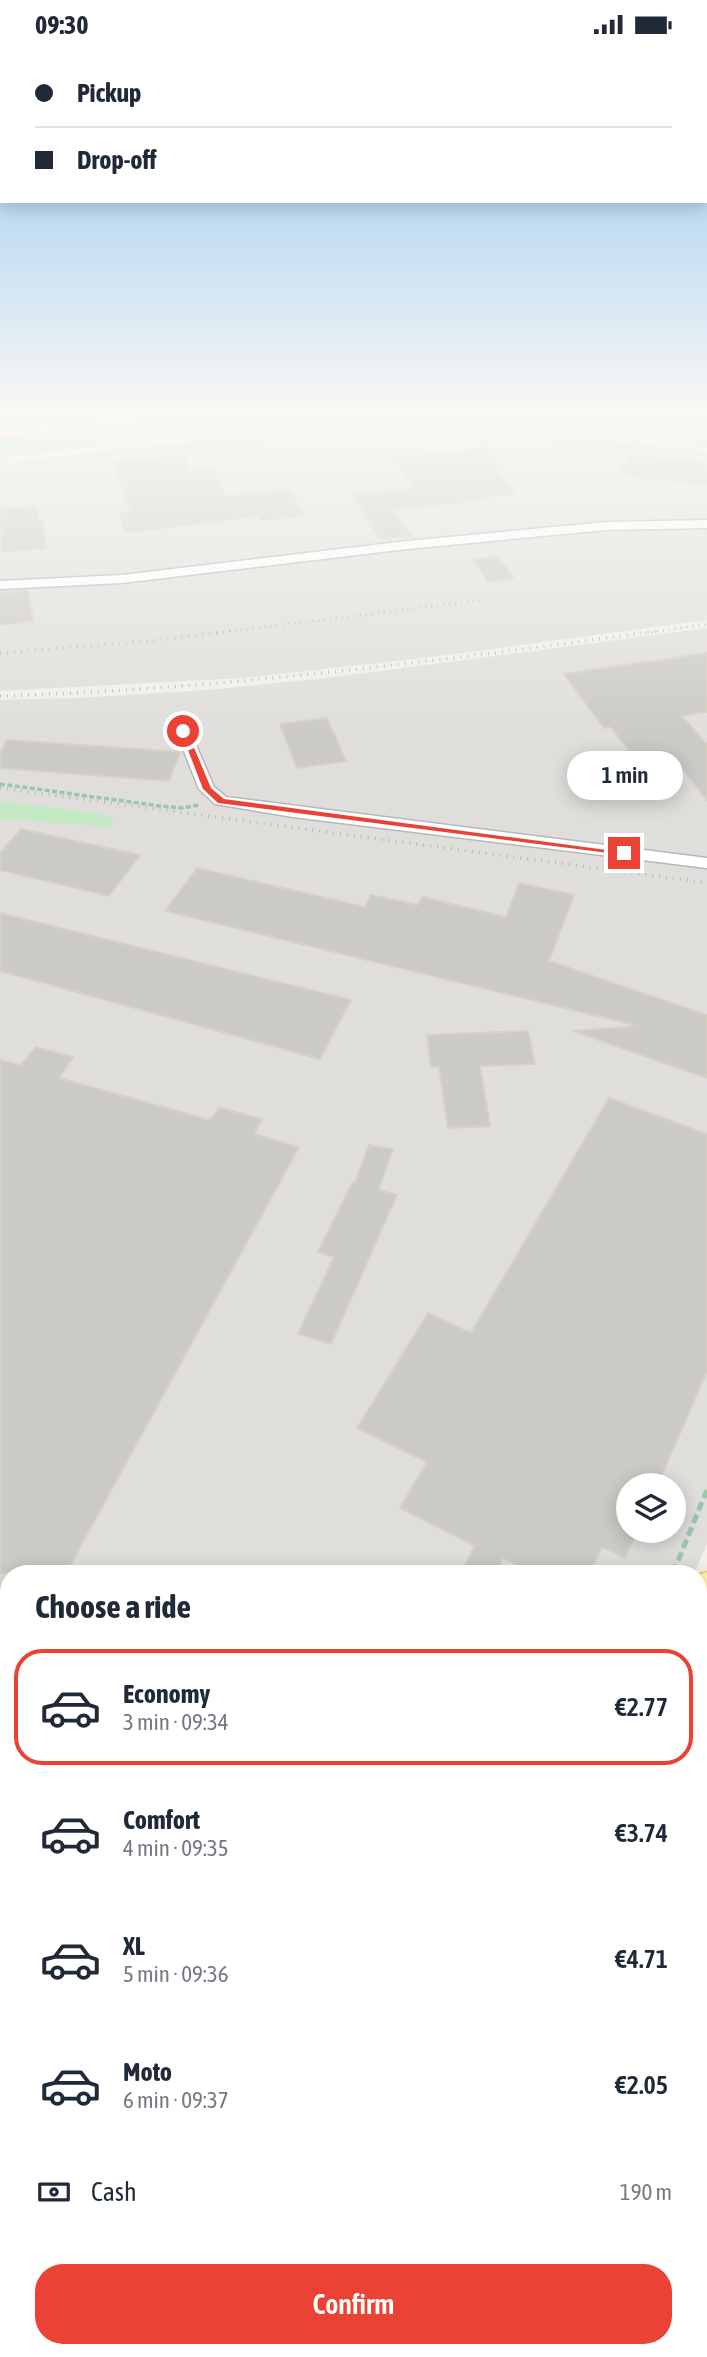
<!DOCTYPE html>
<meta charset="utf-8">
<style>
:root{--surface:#fff;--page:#f2f2f3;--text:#1f2937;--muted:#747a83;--line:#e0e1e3;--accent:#ea4335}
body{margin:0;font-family:"Asap Condensed",sans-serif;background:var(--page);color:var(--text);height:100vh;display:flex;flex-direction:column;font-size:26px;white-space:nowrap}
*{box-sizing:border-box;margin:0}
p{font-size:23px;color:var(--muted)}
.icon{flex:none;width:38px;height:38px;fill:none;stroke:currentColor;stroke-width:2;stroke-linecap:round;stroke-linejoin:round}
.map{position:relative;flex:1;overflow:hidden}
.sheet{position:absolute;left:0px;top:1516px;width:707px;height:793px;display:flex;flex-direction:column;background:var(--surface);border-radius:28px 28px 0 0;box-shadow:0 4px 18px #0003}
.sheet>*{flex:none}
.hud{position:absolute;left:0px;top:0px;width:707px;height:154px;box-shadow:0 4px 18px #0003;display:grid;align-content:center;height:154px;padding:0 35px;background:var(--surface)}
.buttons{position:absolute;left:616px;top:1424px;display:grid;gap:14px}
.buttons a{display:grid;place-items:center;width:70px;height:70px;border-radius:50%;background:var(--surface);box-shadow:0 4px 18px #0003;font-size:35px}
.end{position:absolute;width:32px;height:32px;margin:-16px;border:9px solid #ea4335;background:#fff;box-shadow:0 0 0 4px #fff}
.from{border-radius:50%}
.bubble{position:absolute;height:49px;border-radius:24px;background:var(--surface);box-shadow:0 4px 18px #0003;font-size:23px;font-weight:600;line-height:49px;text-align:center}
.hud b{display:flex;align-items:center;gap:24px;height:66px;font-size:26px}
.hud b+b{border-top:2px solid var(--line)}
.hud i{width:18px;height:18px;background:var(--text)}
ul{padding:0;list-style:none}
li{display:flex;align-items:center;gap:21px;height:116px;margin:0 14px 10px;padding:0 21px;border:4px solid transparent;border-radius:28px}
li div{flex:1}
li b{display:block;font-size:26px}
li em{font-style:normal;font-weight:600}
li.on{border-color:var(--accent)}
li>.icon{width:63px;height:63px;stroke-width:1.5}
h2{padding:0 35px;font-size:32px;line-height:84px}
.pay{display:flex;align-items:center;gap:18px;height:77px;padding:0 35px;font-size:26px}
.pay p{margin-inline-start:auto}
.primary-button{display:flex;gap:14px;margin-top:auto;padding:14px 35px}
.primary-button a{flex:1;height:80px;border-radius:28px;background:var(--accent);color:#fff;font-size:28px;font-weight:600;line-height:80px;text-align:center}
.status{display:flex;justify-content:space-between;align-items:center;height:49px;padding:0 35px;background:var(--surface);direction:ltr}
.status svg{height:19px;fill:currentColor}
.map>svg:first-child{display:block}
.commercial{fill:#fef7e0}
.industrial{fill:#e0deda;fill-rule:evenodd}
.green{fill:#c5e8c5}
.building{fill:#cccac5;stroke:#d6d1c6;stroke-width:2}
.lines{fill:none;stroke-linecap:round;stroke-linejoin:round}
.minor-casing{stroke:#b5b8bc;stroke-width:3}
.primary-casing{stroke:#f2c960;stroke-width:3}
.path-far2{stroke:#9cc7a9;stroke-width:3.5;stroke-dasharray:5 2.5;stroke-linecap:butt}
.path-far1{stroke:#9cc7a9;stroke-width:5;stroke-dasharray:9 4.5;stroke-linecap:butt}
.path{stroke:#9cc7a9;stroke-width:7;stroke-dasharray:10 5;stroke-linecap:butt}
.minor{fill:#fff;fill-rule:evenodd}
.primary{fill:#fff2af;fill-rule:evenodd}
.rail-far1{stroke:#b6b7b8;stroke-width:2.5;stroke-dasharray:1 5;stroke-linecap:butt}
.rail{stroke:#b6b7b8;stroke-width:3.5;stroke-dasharray:1 6;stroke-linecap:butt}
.route{fill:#ea4335}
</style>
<div class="status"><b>09:30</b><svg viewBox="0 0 49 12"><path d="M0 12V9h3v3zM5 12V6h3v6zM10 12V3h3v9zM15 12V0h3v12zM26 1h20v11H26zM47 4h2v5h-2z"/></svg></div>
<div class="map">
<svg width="707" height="2308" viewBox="0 0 707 2308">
<rect width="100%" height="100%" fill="#f1efe8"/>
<path class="commercial" d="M707 1649V1796L698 1784V1676Z"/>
<path class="industrial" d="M0 362H155L0 379Z
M471 384 707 410V571L424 609 242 629 0 642V422L111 408 330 386Z
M707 579V1495L694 1524H9V2300H357L355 2308H0V651L79 649 208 641 334 628ZM628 1437H674V1482H628Z
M707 1886V2308H462L465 2300H698V1887Z"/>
<path class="green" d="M421 362H707V399C605 382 500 373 396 375 264 377 131 393 0 410V390C140 372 280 366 421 362Z
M385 380C493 379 597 388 703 403L707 404V410L471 384 330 386 111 408 0 422V416C127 399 257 385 385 380Z
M0 752 104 765 113 769 114 778 0 770Z"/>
<path class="building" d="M487 399 504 419 496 420 515 444 484 448 487 451 394 461 411 487 380 490 353 446 413 439 393 409Z
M629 405 707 414V436L620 426Z
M184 406 191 422 213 420 226 447 290 440 304 467 261 472 258 467 126 484 119 464 131 463 114 413Z
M35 457 38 473 42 472 47 499 2 503 0 461Z
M498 507 514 529 488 533 473 511Z
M28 541 33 572 0 576V544Z
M707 604V663L682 667 707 696V751L685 723 650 729 611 678 604 679 564 625Z
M327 669 346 712 297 719 280 675Z
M7 691 180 703 169 732 0 719V704Z
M21 780 140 806 109 847 0 821V804Z
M197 819 365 858 371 846 418 856 422 848 506 868 519 834 574 846 549 912 707 966V1029L573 982 639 977 165 862Z
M0 864 351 951 320 1010 0 922Z
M528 982 535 1015 480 1017 490 1077 448 1079 439 1017 431 1018 427 986Z
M36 998 73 1008 59 1029 210 1071 220 1059 262 1070 254 1085 299 1098 66 1524H0V1011L21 1016Z
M609 1049 707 1085V1322L657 1437H628V1482H637L625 1509 602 1498 590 1524H533L503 1509 496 1524H476L464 1518 475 1497 400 1459 427 1413 357 1379 428 1264 471 1284Z
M369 1096 393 1100 378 1141 397 1146 331 1295 298 1285 334 1208 318 1203 352 1134H355Z"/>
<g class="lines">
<defs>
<path id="minor" d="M707 471V479L606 481 407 500 122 534 0 540V532L122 526 407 492 606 473Z
M183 678 190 682 214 738 226 748 707 809V819L293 768 215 755 199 740 176 682Z
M404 2300H440L437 2308H401Z"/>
<path id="primary" d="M163 362H254L246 367 127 375 0 389V379Z
M707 1523V1583L698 1587V1526Z
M698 1778 707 1782V1833L698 1829Z
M0 1827 9 1828V1878L0 1877Z
M698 1838H707V1888L698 1889Z"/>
</defs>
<use href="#minor" class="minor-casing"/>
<use href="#primary" class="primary-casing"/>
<path class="path-far2" d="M0 735 160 757 181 759 200 756"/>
<path class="path-far1" d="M673 1524 707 1441
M698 1703 707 1669"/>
<path class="path" d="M698 1705 699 1701
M0 1810 9 1812
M0 1902 9 1903
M0 1960 9 1966
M698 2163 707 2160
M358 2308 362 2300"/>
<use href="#minor" class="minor"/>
<use href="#primary" class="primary"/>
<path class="rail-far1" d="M0 414 273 384 406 377 581 384 707 402
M217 584 482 551
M645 584 707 575"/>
<path class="rail" d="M0 604 149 592 231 582
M0 647C221 640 439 612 657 582
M0 739 707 834"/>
</g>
<linearGradient id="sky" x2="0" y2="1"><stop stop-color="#8fc3f1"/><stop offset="0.53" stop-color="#f9f8f5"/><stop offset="1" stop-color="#f9f8f5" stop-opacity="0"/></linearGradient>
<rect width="707" height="685" fill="url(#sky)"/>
<path class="route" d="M180 680 187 682 211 739 224 750 629 804 624 806 218 754 203 740Z"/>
</svg>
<div class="buttons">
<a><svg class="icon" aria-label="layers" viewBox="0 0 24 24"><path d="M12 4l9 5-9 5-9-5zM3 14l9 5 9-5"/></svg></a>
</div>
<i class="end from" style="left:183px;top:682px"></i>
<i class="end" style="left:624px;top:804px"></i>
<div class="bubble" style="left:567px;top:702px;width:116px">1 min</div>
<div class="hud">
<b><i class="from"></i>Pickup</b>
<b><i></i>Drop-off</b>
</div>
<section class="sheet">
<h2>Choose a ride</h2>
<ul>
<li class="on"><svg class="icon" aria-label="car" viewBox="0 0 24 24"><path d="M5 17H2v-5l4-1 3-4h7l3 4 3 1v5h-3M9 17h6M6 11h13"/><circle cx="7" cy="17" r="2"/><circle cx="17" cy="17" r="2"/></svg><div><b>Economy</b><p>3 min · 09:34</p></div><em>€2.77</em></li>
<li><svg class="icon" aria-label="car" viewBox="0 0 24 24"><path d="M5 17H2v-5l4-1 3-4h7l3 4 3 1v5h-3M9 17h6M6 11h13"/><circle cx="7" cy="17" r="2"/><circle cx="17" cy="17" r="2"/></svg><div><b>Comfort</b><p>4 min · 09:35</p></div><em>€3.74</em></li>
<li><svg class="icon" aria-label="car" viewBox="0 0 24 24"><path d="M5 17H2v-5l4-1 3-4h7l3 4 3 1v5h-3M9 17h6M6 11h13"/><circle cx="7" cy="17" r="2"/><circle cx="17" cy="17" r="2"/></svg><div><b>XL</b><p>5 min · 09:36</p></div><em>€4.71</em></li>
<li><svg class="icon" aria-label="car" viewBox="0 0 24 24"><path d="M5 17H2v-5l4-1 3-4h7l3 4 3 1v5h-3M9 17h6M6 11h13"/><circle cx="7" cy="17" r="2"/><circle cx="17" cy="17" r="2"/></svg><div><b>Moto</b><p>6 min · 09:37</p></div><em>€2.05</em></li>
</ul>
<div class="pay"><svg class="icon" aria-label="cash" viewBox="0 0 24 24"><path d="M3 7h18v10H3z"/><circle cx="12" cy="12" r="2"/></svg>Cash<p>190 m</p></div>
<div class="primary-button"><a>Confirm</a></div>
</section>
</div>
